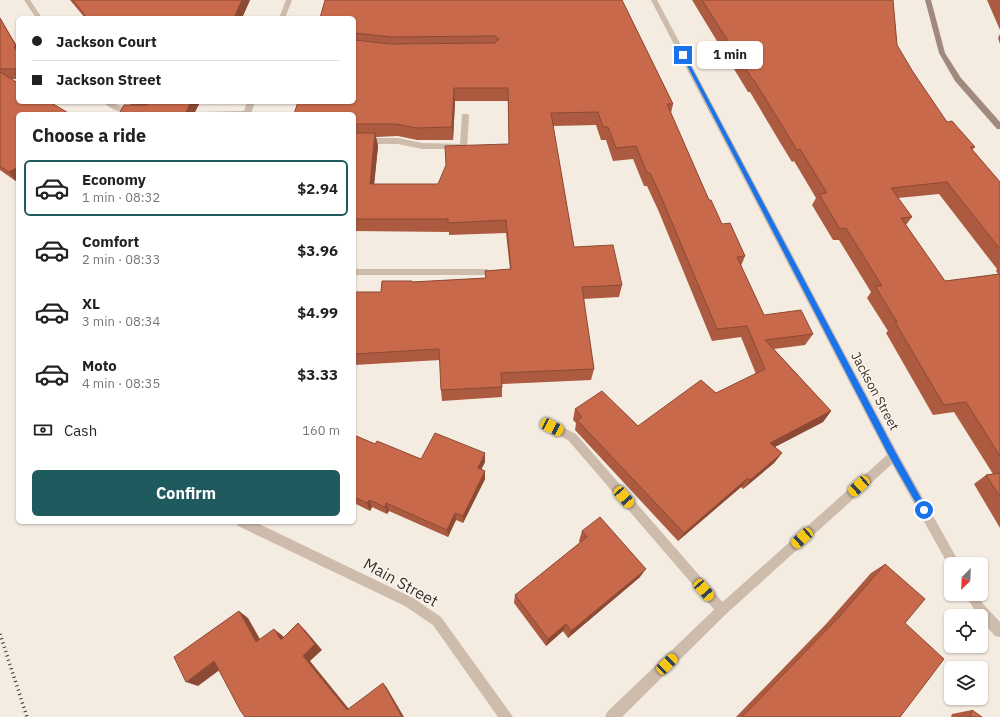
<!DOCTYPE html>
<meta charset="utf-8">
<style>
:root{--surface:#fff;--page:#f6f6f6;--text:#222;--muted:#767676;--line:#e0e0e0;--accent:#1f5a5e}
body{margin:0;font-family:"IBM Plex Sans",sans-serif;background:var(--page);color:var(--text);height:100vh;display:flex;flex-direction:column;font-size:15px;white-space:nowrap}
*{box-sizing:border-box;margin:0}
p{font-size:13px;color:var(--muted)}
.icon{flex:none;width:22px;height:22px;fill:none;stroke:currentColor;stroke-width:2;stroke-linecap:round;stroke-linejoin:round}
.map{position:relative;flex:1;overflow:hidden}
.sheet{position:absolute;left:16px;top:112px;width:340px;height:412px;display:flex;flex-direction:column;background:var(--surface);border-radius:6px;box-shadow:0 1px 3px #0004}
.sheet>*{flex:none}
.guide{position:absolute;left:16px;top:16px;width:340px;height:88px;border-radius:6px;box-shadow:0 1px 3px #0004;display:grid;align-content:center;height:88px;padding:0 16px;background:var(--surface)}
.needle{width:26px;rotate:204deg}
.fabs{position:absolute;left:944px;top:557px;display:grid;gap:8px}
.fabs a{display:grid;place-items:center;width:44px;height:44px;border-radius:6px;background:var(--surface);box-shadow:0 1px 3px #0004;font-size:20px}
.end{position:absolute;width:18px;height:18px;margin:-9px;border:5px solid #1a73e8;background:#fff;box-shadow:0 0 0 2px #fff}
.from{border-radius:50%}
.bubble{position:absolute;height:28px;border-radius:6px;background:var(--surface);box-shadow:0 1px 3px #0004;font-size:13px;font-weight:700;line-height:28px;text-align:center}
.car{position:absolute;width:12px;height:24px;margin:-12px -6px;border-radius:5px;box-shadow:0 0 3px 1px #0007;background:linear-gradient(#f5c518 24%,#345 0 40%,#f5c518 0 76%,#345 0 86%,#f5c518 0)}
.guide b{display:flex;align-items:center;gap:14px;height:38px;font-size:15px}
.guide b+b{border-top:1px solid var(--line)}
.guide i{width:10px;height:10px;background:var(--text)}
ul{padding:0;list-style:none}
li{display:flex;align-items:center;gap:12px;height:56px;margin:0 8px 6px;padding:0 8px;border:2px solid transparent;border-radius:6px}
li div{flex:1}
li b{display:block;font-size:15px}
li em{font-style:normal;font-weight:700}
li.active{border-color:var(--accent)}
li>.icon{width:36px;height:36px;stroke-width:1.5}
h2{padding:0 16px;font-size:18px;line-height:48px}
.pay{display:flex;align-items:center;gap:10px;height:44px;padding:0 16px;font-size:15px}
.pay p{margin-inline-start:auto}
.action{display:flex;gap:8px;margin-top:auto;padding:8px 16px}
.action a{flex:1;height:46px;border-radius:6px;background:var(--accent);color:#fff;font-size:16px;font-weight:700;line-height:46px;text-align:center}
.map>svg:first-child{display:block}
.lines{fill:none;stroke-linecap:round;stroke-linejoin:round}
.service{fill:#cdbbac;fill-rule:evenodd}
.minor{fill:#cdbbac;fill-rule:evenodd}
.secondary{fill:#a18a7d;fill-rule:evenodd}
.rail{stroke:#3b302b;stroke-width:3.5;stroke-dasharray:1 3.5;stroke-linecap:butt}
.wall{fill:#ac5a40;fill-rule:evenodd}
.shaded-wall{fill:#8c4a34}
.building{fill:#c8694b;stroke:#8c4a34}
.route{fill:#1a73e8}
.labels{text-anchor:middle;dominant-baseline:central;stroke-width:3;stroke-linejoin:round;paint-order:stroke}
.street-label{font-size:13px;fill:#3b302b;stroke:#fbf5ee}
.near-street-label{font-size:16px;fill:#3b302b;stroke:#fbf5ee}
</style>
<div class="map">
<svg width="1000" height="717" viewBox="0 0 1000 717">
<rect width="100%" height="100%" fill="#f4ebe1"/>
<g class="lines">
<path class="service" d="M462 114H468L469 116 467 149H422L398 144H354V138H398L422 143 460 144Z
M354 269H487L492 272 487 275H354Z
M552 422 576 434 726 606 728 610 726 614 722 616 718 614 568 440 548 430 547 427 548 424Z"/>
<path class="minor" d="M24 0H30L42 18H36Z
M286 0H292L285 18H279Z
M651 0H657L897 452 960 564H951V569L950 568 892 464 726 614 622 717H605L607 712 718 606 887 455Z
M103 102C115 102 124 109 135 110 141 111 147 111 151 114 134 114 116 115 103 102Z
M247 102H255L251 114H199L203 112 244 111Z
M236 522H255L413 598 441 617 513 717H498L433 625 405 606 238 526Z
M965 594H978L983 604 1000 622V637L995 636 981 620V616H978Z"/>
<path class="secondary" d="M925 0H931L945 53 961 78 1000 122V129H997L955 81 939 53Z"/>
<path class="rail" d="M0 634 27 717"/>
</g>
<path class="wall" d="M70 0H250L242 18H85Z
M622 0 673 104 671 113 709 200 722 224 745 256 741 266 764 315 813 334 805 345 774 349 831 411 823 422 775 447 782 453 774 463 743 489 741 487 678 541 575 430 576 423 573 420 575 409 638 426 716 393 756 374 741 337 712 341 659 212 647 186H644L633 159 613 161 606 140H601L596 125 553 126 574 247 622 285 619 297 583 299 594 369 591 380 502 384V397L442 401 441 390 440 360 354 365V292H381L412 282 486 278 485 271 510 269 506 233 449 235V232L354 231V18ZM455 101H508L509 144 438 184H374L378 146 376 137 398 136 417 140H453Z
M692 0H893L897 45 913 72 947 122 975 147 972 150 1000 182V528L974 484 986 475 993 474 954 412 933 415 886 333 888 331 867 298 871 292 839 240H833L812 205 816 198 794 161 792 162 781 144 750 92H748ZM939 194 997 269 996 271 998 274 945 281 906 225 912 217 898 198Z
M987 0H1000V30Z
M0 18 18 48V79H12L17 182 0 170Z
M1000 34V44L998 38Z
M129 102H200L194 114 131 105Z
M354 435 375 444 421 459 485 462 481 469 485 479 463 523 456 520 448 537 389 511 387 514 372 507 370 511 354 503Z
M582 531 640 577 568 638 563 631 546 646 514 603 515 595 580 543 579 541Z
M885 564 905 623 900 717H736L826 624 871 573Z
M972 710 982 717H951L952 714Z"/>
<path class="shaded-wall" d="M242 0H250L242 18H234Z
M0 18 18 48V53L14 47Z
M454 88 455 101 453 140 452 127Z
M191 102H200L194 114H185Z
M375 133 378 146 373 196 370 184Z
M18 167V181L17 182 9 172Z
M831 411 823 422 763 453 770 443Z
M485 453V462L478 476V468Z
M782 453 774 463 743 489 750 480Z
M485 471V479L463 523V516Z
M748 478 741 487 678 541 684 533Z
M369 500 372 507 370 511 367 503Z
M386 503 389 511 387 514 385 507Z
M455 513 456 520 448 537 447 530Z
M646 569 640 577 568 638 571 631Z
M239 611 248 618 265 648 256 642Z
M298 623 305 630 322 650 310 661 353 714 347 710 303 656Z
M566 624 563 631 546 646 548 639Z
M274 629 283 636 289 646 281 640Z
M214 661 225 666 198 686 186 682Z
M383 683 387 688 404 717H402Z"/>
<path class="building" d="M73 0H242L234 18H87Z
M325 0H622L673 104H667L709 200H711L722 224 730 223 745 256 737 257 764 315 801 310 813 334 765 340 831 411 770 443 782 453 750 480 748 478 684 533 577 420 582 417 575 409 602 391 638 426 701 380 716 393 765 369 747 326 717 329 662 199 650 173H647L636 146 616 148 608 127H603L598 112 551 113 574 247 613 245 622 285 582 287 594 369 501 373 502 387 441 390 439 349 354 354V292H381L382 281H412V282L486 278 485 271 511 269 506 220 448 223V219H354V133H375L370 184H438L446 165 445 146 509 144 508 88H454L452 127 416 128 396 124H354V114H294L298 102H354V40L391 44 495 43 499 39 495 36 391 37 354 33V18H320Z
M702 0H893L897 45 913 72 947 122 952 121 975 147H970L1000 182V249L947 182 891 188 912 217 901 218 945 281 1000 274V456L966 402 944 405 895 322H897L875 286H882L846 228 840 229 819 194 827 193 800 149 797 150 754 80H753Z
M0 18 16 46 14 47 18 52V69H0Z
M0 72 18 83V102H50L70 114H18V167L9 172 0 166Z
M146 102H191L185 114H119L124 105H147V103Z
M435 433 485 453 478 468 485 471 463 516 455 513 447 530 386 503 385 507 369 500 367 503 354 497V435L375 444 377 441 421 459Z
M1000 473V497L986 475Z
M600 517 646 569 571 631 566 624 548 639 515 595 587 537 582 531Z
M885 564 925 599 905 623 944 659 900 717H742L839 617Z
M239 611 256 642 274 629 281 640 298 623 315 644 303 656 347 710 383 683 402 717H245L240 710 214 661 186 682 174 657Z
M972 710 982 717H970Z"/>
<path class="route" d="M681 54 685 55 896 453 926 507V512H921L890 458Z"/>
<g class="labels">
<g class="street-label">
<text transform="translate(875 391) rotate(62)">Jackson Street</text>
</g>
<g class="near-street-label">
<text transform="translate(401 582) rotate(29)">Main Street</text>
</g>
</g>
</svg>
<div class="fabs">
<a><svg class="needle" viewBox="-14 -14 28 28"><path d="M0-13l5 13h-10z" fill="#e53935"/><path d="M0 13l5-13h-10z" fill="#767676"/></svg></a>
<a><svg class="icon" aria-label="locate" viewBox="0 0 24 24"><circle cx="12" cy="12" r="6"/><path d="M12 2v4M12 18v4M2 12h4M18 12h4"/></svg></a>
<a><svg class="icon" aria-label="layers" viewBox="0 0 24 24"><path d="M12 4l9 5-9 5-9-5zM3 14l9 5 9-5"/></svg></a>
</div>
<i class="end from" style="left:924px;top:510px"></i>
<i class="end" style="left:683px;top:55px"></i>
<div class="bubble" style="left:697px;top:41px;width:66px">1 min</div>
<i class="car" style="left:552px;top:427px;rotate:117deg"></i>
<i class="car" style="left:859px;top:486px;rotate:228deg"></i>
<i class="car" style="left:624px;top:497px;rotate:139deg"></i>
<i class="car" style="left:802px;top:538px;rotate:228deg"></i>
<i class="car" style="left:704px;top:590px;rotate:139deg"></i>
<i class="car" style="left:667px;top:664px;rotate:46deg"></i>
<div class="guide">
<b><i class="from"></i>Jackson Court</b>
<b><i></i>Jackson Street</b>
</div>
<section class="sheet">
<h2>Choose a ride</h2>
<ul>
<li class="active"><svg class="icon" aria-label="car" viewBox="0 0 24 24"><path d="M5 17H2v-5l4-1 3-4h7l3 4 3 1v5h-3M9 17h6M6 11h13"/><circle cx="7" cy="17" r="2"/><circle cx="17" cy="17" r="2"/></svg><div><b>Economy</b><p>1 min · 08:32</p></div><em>$2.94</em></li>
<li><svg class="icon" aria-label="car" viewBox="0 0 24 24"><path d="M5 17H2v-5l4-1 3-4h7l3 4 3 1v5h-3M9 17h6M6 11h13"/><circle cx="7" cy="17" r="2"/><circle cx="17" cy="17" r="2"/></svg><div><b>Comfort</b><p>2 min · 08:33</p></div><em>$3.96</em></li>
<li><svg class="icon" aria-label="car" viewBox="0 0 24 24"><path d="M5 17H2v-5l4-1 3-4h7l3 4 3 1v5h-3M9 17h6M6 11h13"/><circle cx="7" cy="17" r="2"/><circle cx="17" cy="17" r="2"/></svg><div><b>XL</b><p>3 min · 08:34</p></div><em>$4.99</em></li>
<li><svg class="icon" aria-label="car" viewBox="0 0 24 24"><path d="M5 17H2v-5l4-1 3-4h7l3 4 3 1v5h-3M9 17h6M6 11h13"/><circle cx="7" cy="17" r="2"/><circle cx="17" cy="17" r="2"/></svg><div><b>Moto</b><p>4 min · 08:35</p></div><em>$3.33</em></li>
</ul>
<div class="pay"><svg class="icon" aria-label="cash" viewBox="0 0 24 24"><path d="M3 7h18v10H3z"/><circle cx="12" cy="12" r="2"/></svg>Cash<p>160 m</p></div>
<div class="action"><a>Confirm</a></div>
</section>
</div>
